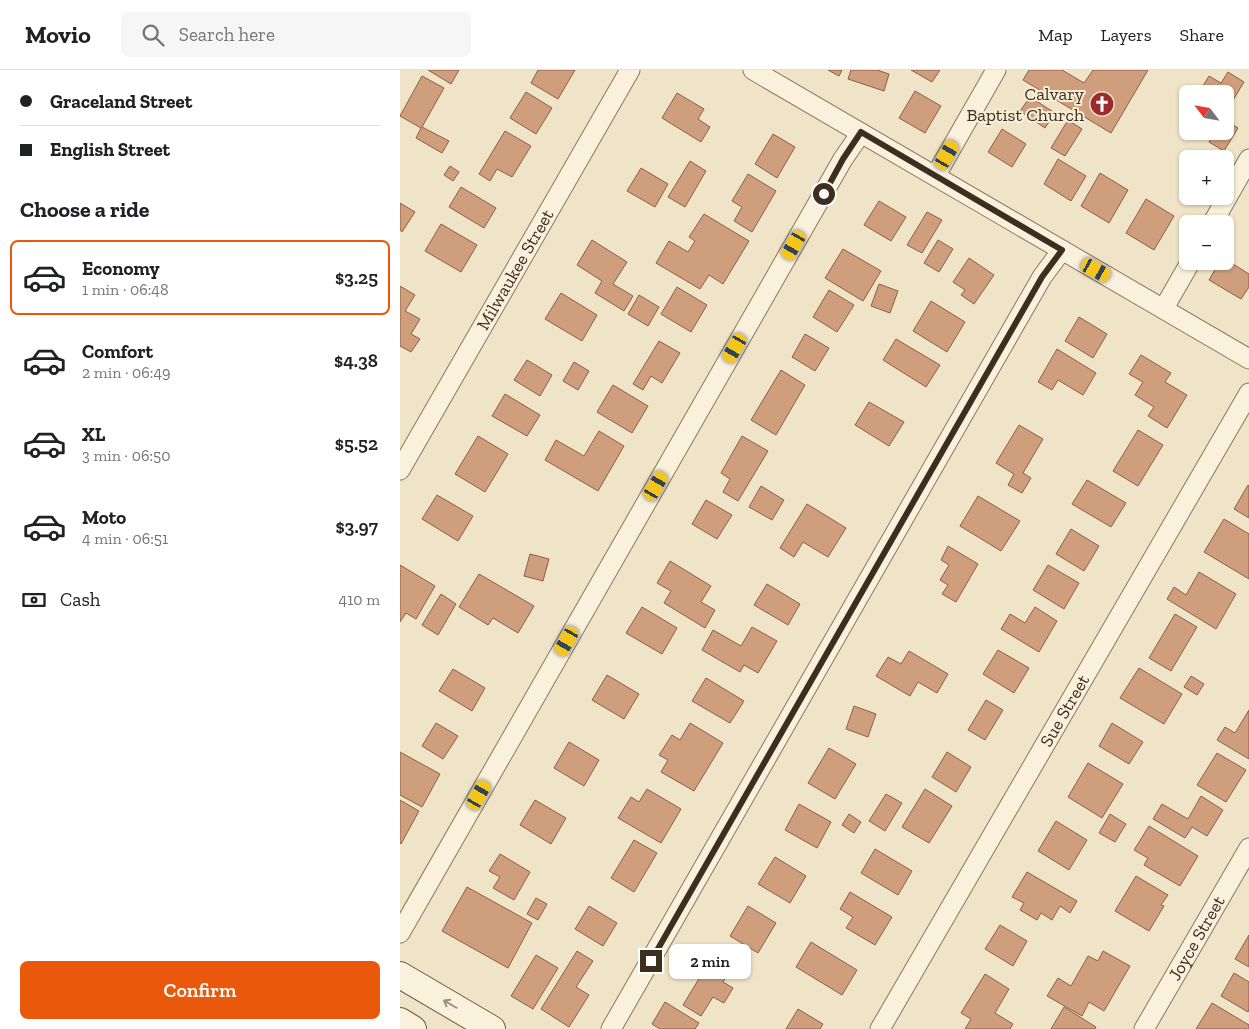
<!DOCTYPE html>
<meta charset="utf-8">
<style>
:root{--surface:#fff;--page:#f6f6f6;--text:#202124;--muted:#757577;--line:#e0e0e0;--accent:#ea580c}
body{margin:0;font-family:"Zilla Slab",serif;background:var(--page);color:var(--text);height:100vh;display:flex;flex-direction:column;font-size:19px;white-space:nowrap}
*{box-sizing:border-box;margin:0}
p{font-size:16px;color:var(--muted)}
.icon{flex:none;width:28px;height:28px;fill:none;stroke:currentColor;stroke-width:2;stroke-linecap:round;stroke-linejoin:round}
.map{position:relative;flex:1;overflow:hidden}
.drawer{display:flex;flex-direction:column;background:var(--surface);width:400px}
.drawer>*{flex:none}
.hud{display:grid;align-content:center;height:110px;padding:0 20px;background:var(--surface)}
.needle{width:32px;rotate:301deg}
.buttons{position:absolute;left:779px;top:15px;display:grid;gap:10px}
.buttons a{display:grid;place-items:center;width:55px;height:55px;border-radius:8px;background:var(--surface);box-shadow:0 1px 4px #0004;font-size:25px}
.end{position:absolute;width:22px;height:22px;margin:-11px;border:6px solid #3d2e20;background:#fff;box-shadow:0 0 0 2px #fff}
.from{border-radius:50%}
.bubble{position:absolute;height:35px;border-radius:8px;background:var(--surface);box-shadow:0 1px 4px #0004;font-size:16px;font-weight:600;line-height:35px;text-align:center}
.car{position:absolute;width:15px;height:30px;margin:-15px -8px;border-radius:6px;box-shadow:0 0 4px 1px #0007;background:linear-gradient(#f5c518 24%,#345 0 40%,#f5c518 0 76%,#345 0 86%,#f5c518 0)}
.hud b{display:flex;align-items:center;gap:18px;height:48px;font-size:19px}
.hud b+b{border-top:1px solid var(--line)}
.hud i{width:12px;height:12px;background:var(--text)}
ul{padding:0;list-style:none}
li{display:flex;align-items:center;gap:15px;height:75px;margin:0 10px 8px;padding:0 10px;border:2px solid transparent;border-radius:8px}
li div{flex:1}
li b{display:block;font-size:19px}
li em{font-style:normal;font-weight:600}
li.selected{border-color:var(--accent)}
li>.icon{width:45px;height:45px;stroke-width:1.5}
h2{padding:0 20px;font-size:22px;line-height:60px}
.pay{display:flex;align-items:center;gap:12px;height:55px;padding:0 20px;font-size:19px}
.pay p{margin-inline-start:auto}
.primary-button{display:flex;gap:10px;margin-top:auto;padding:10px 20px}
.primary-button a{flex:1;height:58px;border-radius:8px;background:var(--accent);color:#fff;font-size:20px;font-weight:600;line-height:58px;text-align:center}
header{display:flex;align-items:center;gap:30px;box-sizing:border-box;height:70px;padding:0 25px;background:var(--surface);border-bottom:1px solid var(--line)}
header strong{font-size:24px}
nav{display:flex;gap:28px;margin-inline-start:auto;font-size:18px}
.search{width:350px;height:45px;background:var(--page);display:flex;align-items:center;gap:12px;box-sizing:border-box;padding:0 18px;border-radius:8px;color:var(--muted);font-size:19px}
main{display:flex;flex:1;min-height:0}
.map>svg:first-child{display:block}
.building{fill:#cf9f7d;stroke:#8d5f41}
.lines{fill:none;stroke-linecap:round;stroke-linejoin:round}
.street-casing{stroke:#8d765c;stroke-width:21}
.secondary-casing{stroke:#6f573f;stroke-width:28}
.street{stroke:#faf1dc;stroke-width:19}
.secondary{stroke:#faf1dc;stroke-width:26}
.oneway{stroke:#9c907e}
.route{stroke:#3d2e20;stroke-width:6}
.labels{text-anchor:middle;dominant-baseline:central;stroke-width:4;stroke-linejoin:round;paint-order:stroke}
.poi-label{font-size:18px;fill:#3d2e20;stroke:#f7eed8;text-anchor:end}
.street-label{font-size:18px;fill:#3d2e20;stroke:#f7eed8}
</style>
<header>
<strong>Movio</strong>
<div class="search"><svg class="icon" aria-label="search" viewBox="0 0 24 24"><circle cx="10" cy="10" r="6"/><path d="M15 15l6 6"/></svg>Search here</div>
<nav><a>Map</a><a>Layers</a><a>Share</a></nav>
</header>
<main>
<section class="drawer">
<div class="hud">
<b><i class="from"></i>Graceland Street</b>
<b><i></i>English Street</b>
</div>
<h2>Choose a ride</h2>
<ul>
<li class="selected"><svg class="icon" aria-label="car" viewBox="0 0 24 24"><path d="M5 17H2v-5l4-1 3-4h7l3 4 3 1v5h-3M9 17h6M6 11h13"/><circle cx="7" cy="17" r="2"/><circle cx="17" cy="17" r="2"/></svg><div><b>Economy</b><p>1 min · 06:48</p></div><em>$3.25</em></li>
<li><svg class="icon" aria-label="car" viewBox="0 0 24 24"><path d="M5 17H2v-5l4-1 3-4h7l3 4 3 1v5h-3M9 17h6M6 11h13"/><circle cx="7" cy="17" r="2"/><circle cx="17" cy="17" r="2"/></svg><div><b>Comfort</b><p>2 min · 06:49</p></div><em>$4.38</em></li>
<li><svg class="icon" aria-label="car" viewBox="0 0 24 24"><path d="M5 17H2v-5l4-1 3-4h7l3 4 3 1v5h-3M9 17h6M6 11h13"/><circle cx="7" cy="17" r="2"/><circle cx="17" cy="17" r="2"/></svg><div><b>XL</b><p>3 min · 06:50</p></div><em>$5.52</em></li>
<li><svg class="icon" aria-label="car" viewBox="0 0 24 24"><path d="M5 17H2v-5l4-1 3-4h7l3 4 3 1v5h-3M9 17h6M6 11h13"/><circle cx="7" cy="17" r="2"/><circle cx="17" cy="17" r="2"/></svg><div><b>Moto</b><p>4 min · 06:51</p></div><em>$3.97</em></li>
</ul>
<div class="pay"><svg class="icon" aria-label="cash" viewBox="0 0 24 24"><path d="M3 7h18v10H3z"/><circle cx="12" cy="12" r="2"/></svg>Cash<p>410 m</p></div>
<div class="primary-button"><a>Confirm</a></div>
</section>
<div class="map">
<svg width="849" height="959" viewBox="0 0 849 959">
<rect width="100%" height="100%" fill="#f0e4c8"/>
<path class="building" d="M28 0H59L51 14Z
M138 0H175L158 29 131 13Z
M428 0H442L439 6Z
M451 0H477L489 4 484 21 448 9Z
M511 0H540L532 12Z
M629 0H662L684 13 693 0H748L711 63 623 10Z
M828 2 844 12 827 40 825 39V24H798L809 6 821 13Z
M22 6 44 18 22 57 49 71 42 83 16 68 21 58 0 46Z
M515 21 541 36 525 63 499 48Z
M126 22 152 38 136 64 110 48Z
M277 23 304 39 298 49 310 57 301 72 262 48Z
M630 27 655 43 645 58 620 41Z
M668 50 682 59 665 86 651 78Z
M825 50 838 58 824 81 809 72 815 61H825Z
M602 59 626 74 612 97 588 82Z
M105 61 131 76 112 107 97 99 90 111 79 104Z
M373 64 395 77 377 108 355 94Z
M658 89 686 106 671 131 644 114Z
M290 91 306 101 285 137 268 127Z
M50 96 59 102 53 111 44 105Z
M241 98 268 114 255 137 227 121Z
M700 103 728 120 709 153 681 136Z
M348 104 376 121 352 162 334 151 342 137 332 131Z
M61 117 96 138 84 158 49 137Z
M746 129 774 146 754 180 726 163Z
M479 131 506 147 491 171 464 155Z
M0 133 15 142 2 162 0 160Z
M527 142 542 150 522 183 507 175Z
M304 144 349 171 323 214 309 205 300 219 256 193 269 171 288 182 295 171 289 167Z
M41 154 77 175 61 202 25 181Z
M192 170 227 192 213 214 233 226 224 241 195 223 202 211 177 195Z
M538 170 553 179 539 202 524 193Z
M443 179 481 201 463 231 425 208Z
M569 188 594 205 574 234 561 225 565 220 553 212Z
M825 189 849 204V217L841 229 809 210 820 191H825Z
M479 214 498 221 490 243 471 236Z
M0 216 15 225 5 241 20 249 11 264 20 269 11 282 0 276Z
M277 217 307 235 291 262 261 244Z
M429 220 454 235 437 262 413 247Z
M161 223 197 245 182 271 145 249Z
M239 225 259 237 248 256 228 244Z
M531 231 565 252 547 282 513 261Z
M679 247 707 264 693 288 665 271Z
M405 264 429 278 415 301 392 287Z
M496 269 540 295 526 317 483 290Z
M259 271 280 283 262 313 251 306 243 320 233 314Z
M657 279 696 303 683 325 658 310 652 320 638 312Z
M741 285 771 303 765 312 787 325 767 358 748 346 754 337 735 325 743 312 729 304Z
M127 290 152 305 140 326 114 310Z
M174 292 189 301 178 320 163 311Z
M381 300 405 315 376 365 351 350Z
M213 315 248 336 232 363 197 342Z
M105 324 140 345 127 366 92 346Z
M469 332 504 352 489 376 455 355Z
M619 355 643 369 623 403 631 408 622 423 608 415 614 404 596 393Z
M738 360 763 375 738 416 713 401Z
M199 361 224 376 198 421 145 390 156 370 184 386Z
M78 366 108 384 85 422 55 404Z
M342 366 368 381 338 431 323 422 330 409 321 403Z
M687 410 726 433 711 457 672 434Z
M848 415 849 416V448L834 439Z
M361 416 384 430 372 450 349 437Z
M37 425 73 446 58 471 22 449Z
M578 426 620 451 601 481 560 456Z
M306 430 332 445 317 469 292 454Z
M407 434 446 458 428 487 403 472 394 487 380 478Z
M824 449 849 464V509L804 482Z
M671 459 699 476 684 501 656 484Z
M548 476 578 494 556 532 542 524 548 515 540 510 549 495 541 490Z
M130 484 149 489 143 511 124 506Z
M270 491 311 516 301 532 315 540 305 558 264 533 271 521 257 513Z
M0 495 35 516 16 549 6 543 0 552Z
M648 495 679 513 664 539 633 520Z
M799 502 836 524 816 559 767 529 774 517 786 525Z
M79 504 134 536 118 563 93 548 88 555 59 537Z
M367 514 400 534 388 555 354 535Z
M41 524 56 534 38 565 22 555Z
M242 537 277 558 262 584 226 563Z
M635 537 657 551 639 582 601 559 610 544 625 553Z
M775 544 797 557 771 601 749 588Z
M352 557 377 571 358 603 344 595 340 602 302 580 313 560 341 576Z
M598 580 629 598 614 623 583 604Z
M509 581 548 604 537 623 518 612 510 626 476 606 488 587 501 594Z
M739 598 782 624 764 654 720 628Z
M53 599 85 618 72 641 39 621Z
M207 605 239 624 224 649 192 630Z
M791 606 804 614 797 625 784 617Z
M306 608 344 631 330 653 292 631Z
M586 630 603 640 585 670 568 660Z
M454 636 476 644 468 667 446 659Z
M849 640V689L817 670 825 657 835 663Z
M36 653 58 666 43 689 22 676Z
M290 653 323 673 294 721 261 702 268 690 259 685 272 665 280 670Z
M712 653 743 672 729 694 699 676Z
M169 672 199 690 184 716 154 698Z
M429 678 456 694 435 729 408 713Z
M0 682 40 704 22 737 0 725Z
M547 682 571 697 556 722 532 707Z
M817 683 846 700 826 732 797 715Z
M688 693 723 714 702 748 668 727Z
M247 719 281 739 261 773 218 748 231 727 239 732Z
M525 719 552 736 529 773 502 757Z
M486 724 502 733 485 761 469 751Z
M801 726 823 740 807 766 792 757 785 768 753 749 762 734 788 749Z
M0 730 19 741 1 774 0 773Z
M135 730 166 748 151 774 120 755Z
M399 734 431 752 417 778 385 760Z
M449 744 461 752 454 763 442 755Z
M710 744 726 754 715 772 699 763Z
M656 751 687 770 669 800 638 781Z
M749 756 798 786 780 816 744 795 748 788 734 780Z
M234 770 257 783 234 822 211 808Z
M475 779 512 801 498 825 461 803Z
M100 784 130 802 114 830 93 818 100 807 89 801Z
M375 787 406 806 390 833 358 814Z
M627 802 677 831 670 843 660 836 652 850 641 843 637 850 620 840 624 833 612 827Z
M736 806 768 825 761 835 764 836 749 861 715 841Z
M67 817 132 853 108 898 42 861Z
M450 822 492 847 475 875 446 858 453 847 440 839Z
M136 828 147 834 138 850 127 844Z
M189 836 217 853 203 876 175 859Z
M348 836 376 853 358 883 330 866Z
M600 855 627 871 613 896 585 879Z
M849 865V897L835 889Z
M411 872 457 900 442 925 396 897Z
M177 881 193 891 176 917 189 925 169 957 141 939Z
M703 881 730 896 704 941 689 932 682 946 647 926 658 908 671 916 688 886 698 891Z
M136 885 158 898 133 939 111 926Z
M311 889 330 900 323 912 333 918 324 933 313 927 301 946 283 935Z
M834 903 849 912V939L848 942 821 926Z
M585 904 609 919 595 943 613 954 610 959H565L571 949 561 943Z
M265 932 299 953 295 959H260L252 954Z
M812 933 849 955V959H796Z
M664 937 696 957 695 959H651Z
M398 939 423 954 420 959H386Z"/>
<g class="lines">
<defs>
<g id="street">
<path d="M353 0 849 289"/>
<path d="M536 105 596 0"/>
<path d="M812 154 849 89"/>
<path d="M764 238 791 191"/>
<path id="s1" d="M0 400 230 0"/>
<path d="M0 863 443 89 461 63"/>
<path d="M211 959 642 207 662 180"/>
<path id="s2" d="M480 959 849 323"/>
<path id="s3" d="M744 959 849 778"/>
</g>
<path id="secondary" d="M0 905 92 959
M0 951 13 959"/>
</defs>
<use href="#street" class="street-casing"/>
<use href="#secondary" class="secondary-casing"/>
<use href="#street" class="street"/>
<use href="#secondary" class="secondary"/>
</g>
<defs><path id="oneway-shaft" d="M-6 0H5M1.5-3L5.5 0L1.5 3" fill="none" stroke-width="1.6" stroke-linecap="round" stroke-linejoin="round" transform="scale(1.25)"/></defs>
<use class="oneway" href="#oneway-shaft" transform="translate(50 934) rotate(-150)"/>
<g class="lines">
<path class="route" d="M251 891 642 207 662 180 461 62 443 89 424 124"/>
</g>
<defs>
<symbol id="church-disc" viewBox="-11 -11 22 22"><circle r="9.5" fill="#9e2a2b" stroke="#f7eed8"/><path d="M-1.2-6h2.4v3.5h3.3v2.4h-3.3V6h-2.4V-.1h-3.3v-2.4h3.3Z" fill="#fff"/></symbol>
</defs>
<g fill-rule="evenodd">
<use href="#church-disc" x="688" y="20" width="28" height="28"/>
</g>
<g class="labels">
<g class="poi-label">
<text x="684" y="24">Calvary<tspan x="684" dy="21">Baptist Church</tspan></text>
</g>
<g class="street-label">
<text stroke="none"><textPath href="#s1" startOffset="231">Milwaukee Street</textPath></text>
<text stroke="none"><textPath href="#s2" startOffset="368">Sue Street</textPath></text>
<text stroke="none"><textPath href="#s3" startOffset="105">Joyce Street</textPath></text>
</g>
</g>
</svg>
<div class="buttons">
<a><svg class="needle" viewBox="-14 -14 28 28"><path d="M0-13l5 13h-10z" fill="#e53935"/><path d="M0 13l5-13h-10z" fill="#757577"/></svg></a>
<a>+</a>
<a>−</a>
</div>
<i class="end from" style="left:424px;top:124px"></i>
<i class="end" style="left:251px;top:891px"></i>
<div class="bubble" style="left:269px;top:874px;width:82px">2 min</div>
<i class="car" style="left:547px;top:85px;rotate:30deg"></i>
<i class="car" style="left:394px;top:175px;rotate:210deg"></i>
<i class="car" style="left:696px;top:200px;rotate:119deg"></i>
<i class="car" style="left:335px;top:278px;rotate:210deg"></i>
<i class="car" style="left:256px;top:416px;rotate:30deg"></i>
<i class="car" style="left:167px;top:571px;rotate:210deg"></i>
<i class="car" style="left:79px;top:725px;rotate:30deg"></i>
</div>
</main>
